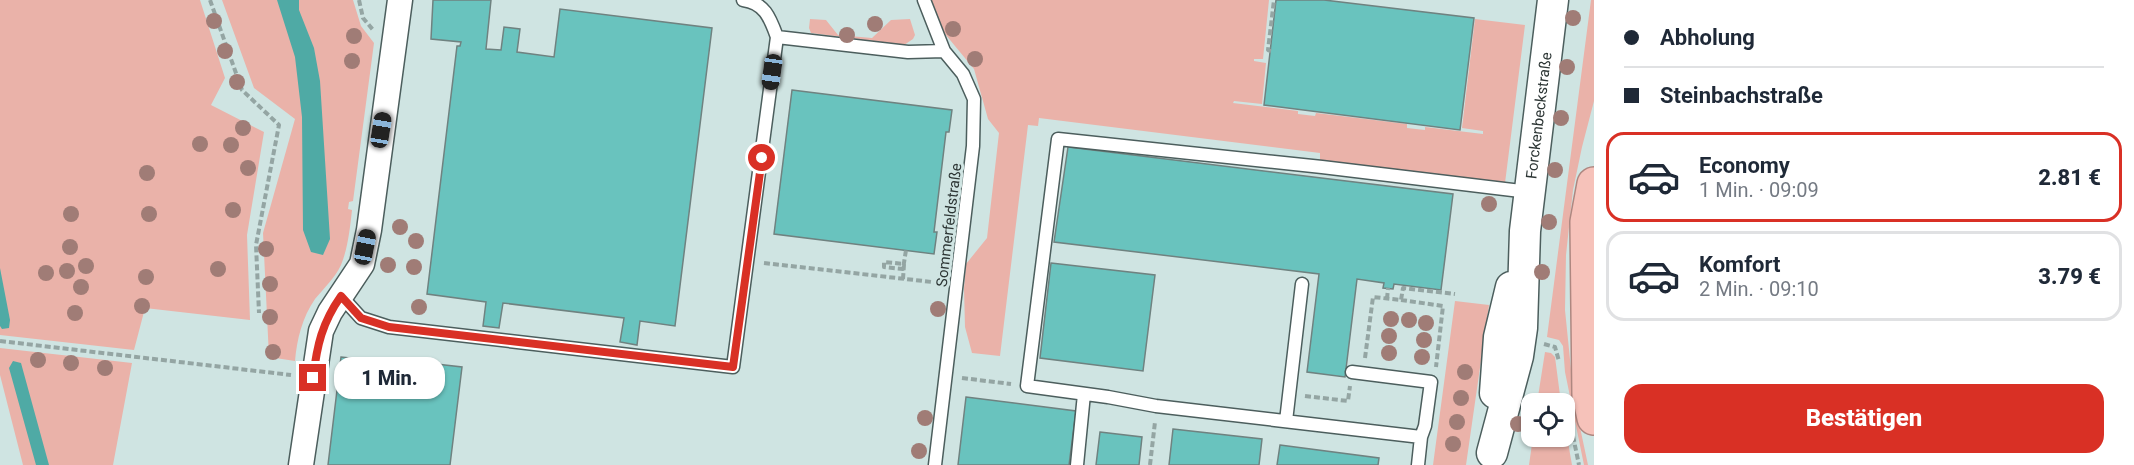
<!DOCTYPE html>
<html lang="de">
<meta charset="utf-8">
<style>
:root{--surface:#fff;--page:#f6f6f7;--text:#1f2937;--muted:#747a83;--line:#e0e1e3;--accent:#d93025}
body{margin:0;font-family:Roboto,sans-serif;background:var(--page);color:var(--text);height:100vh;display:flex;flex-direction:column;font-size:22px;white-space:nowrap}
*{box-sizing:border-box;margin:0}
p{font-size:20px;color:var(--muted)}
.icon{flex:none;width:33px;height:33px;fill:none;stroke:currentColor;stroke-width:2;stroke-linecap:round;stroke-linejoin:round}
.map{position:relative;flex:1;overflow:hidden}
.drawer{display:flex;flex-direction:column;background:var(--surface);width:540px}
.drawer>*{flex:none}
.hud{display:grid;align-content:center;height:132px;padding:0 30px;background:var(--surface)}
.fabs{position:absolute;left:1521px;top:393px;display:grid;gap:12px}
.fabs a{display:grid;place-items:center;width:54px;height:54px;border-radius:12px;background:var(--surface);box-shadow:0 2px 4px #0004;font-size:30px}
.end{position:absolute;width:27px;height:27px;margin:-14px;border:8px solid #d93025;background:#fff;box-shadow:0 0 0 3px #fff}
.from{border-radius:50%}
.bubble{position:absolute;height:42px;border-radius:18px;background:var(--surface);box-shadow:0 2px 4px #0004;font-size:20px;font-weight:800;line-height:42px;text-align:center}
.car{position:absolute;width:18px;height:36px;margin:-18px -9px;border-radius:8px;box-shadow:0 0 4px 2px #0007;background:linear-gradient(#222 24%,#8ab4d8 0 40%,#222 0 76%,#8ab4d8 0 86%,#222 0)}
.hud b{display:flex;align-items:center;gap:21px;height:57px;font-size:22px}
.hud b+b{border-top:2px solid var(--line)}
.hud i{width:15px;height:15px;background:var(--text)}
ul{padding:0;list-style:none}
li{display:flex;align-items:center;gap:18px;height:90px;margin:0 12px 9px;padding:0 18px;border:3px solid var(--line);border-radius:18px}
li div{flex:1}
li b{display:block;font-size:22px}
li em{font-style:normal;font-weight:800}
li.active{border-color:var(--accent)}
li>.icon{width:54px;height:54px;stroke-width:1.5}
.primary-button{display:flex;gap:12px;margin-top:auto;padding:12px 30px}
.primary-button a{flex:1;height:69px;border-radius:18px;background:var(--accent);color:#fff;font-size:24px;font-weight:800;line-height:69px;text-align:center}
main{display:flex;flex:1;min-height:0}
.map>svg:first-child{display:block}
.green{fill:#eab2a9}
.water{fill:#4faaa5}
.building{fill:#69c3be;stroke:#6f8280;stroke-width:1.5}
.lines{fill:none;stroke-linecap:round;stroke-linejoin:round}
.service-casing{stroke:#4c5e5d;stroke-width:15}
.minor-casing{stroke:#4c5e5d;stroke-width:27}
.tertiary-casing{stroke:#4c5e5d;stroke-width:33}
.trunk-casing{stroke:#ae8780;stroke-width:36}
.path{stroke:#94a5a3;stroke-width:4;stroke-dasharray:6 3;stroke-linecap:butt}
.service{stroke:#fff;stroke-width:12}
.minor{stroke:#fff;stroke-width:24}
.tertiary{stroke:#fff;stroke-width:30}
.trunk{stroke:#f6c2ba;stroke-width:33}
.tree{fill:#a07c76}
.route{stroke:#d93025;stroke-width:8}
.labels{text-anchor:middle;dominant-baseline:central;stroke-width:6;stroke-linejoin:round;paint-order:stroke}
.street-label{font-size:15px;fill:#2d3635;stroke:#cfe4e2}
</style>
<main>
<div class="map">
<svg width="1594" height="465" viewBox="0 0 1594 465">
<rect width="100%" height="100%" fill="#cfe4e2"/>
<path class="green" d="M0 0H200L225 78 211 105 264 132 247 235 250 320 145 308 134 350 0 335Z
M222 0H353L361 26 374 43 353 201 349 202 348 209 352 210C350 228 348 248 341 265 335 278 324 288 315 299 302 318 297 339 295 361L269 357 263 233 295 119 254 88Z
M928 0H1269L1263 59H1254V61L1266 63 1262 104 1234 101 1233 103 1298 111V114L1315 116 1316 113 1407 124V128L1425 130V127L1483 134V131L1462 128 1475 19 1525 25 1505 183 1320 160V153L1039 118 1038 126 1028 125 1000 356 972 353 965 327 964 288 966 264 987 238 999 133 988 119 974 69 936 23Z
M1591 0H1594V101L1582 147 1573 190 1566 255 1565 310 1574 399 1588 465H1584L1565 372 1563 346 1559 340 1547 337Z
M810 19 826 20 838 35 872 38 891 20 910 19 915 35 913 39 904 45 811 33 809 28Z
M1455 301 1489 305 1466 465H1433Z
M0 348 132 363 113 465H23L0 375Z
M1545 352 1551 353 1555 357 1561 403H1537Z
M1565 425 1572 465H1529L1533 437 1564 436Z"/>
<path class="water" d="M277 0H299V10L314 48 320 81 330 239 323 255 311 252 303 230 302 117 295 57Z
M0 268 10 320 9 328 2 329 0 326Z
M13 361 21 363 49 465H36L9 368Z"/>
<path class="building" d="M433 0H491L486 49 501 50 504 27 520 29 517 52 554 57 560 9 712 28 675 326 640 321 637 345 620 342 624 318 503 303 499 328 483 326 486 302 427 294 457 46H460L461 42 431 39Z
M1276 0H1324L1474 18 1460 130 1264 105Z
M792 90 952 110 949 132H946L934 232H937L934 254 774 234Z
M1068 147 1453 194 1441 290 1394 284 1393 289 1383 288 1384 283 1357 279 1345 377 1307 372 1319 274 1054 242Z
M1051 263 1155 275 1143 371 1040 358Z
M341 357 419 366V362L462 367 450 465H328Z
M966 397 1076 411 1069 465H958Z
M1173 429 1262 439 1259 465H1169Z
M1100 432 1142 437 1139 465H1096Z
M1280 445 1379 458 1378 465H1277Z"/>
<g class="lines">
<defs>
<path id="service" d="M924 0 944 51 963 74 974 99 973 146 935 465
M777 37 908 52 944 51
M341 296 361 318 389 327 733 367 777 37C770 18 765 3 743 0
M1352 372 1431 382 1425 426 1421 437
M1286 421 1302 284
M1077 465 1084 394
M1418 465 1421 437 1156 406 1108 397 1027 386 1058 139 1322 167 1529 192"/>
<path id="minor" d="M301 465 321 331 330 312 362 264 369 230 400 0"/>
<g id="tertiary">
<path d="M1495 393 1499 337 1511 287"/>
<path id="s1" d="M1492 453 1518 356 1522 328 1525 231 1553 0"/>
</g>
<path id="trunk" d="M1594 184 1587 222 1589 395 1594 418"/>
</defs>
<use href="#service" class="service-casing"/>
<use href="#minor" class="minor-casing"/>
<use href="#tertiary" class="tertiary-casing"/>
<use href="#trunk" class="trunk-casing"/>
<path class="path" d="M210 0 242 90 279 125 256 245 259 313
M359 0 363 18 374 31
M1271 51 1268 50 1274 0
M764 263 941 283
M903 279 904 264 884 262V267L903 269 906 250
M1387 299 1388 288
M1401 300 1443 306 1436 367
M0 341 291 375
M1544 344 1555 347 1559 361
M1365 358 1373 297 1401 300 1403 288 1455 294
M962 378 1011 384
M1305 396 1348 401 1350 386
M1573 436 1579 465
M1150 465 1155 422"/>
<use href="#service" class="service"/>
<use href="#minor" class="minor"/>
<use href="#tertiary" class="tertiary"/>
<use href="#trunk" class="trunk"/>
</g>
<g class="tree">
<circle cx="1573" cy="18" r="8"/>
<circle cx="214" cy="21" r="8"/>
<circle cx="875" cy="24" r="8"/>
<circle cx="953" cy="29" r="8"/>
<circle cx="847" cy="35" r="8"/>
<circle cx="354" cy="36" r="8"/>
<circle cx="225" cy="51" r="8"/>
<circle cx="975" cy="59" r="8"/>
<circle cx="352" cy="61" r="8"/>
<circle cx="1567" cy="67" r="8"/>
<circle cx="237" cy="82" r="8"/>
<circle cx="1561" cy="118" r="8"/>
<circle cx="243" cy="128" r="8"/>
<circle cx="200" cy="144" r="8"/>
<circle cx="231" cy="145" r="8"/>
<circle cx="248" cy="168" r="8"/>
<circle cx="1555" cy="170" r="8"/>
<circle cx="147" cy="173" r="8"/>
<circle cx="1489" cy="204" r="8"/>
<circle cx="233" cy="210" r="8"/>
<circle cx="71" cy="214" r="8"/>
<circle cx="149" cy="214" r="8"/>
<circle cx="1549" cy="222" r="8"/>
<circle cx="400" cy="227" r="8"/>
<circle cx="416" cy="241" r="8"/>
<circle cx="70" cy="247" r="8"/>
<circle cx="266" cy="249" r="8"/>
<circle cx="388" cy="265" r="8"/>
<circle cx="86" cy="266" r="8"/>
<circle cx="414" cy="267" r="8"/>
<circle cx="218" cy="269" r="8"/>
<circle cx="67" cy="271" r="8"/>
<circle cx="1542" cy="272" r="8"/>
<circle cx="46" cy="273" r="8"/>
<circle cx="146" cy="277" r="8"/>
<circle cx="270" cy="284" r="8"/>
<circle cx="81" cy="287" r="8"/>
<circle cx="142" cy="306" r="8"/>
<circle cx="419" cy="307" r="8"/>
<circle cx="938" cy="309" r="8"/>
<circle cx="75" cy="313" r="8"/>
<circle cx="270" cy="317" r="8"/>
<circle cx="1391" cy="319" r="8"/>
<circle cx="1409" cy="320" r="8"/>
<circle cx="1426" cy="323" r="8"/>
<circle cx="1389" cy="336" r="8"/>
<circle cx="1424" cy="340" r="8"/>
<circle cx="273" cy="352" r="8"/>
<circle cx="1389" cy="353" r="8"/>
<circle cx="1422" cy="357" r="8"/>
<circle cx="38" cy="360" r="8"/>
<circle cx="71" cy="363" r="8"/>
<circle cx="105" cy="368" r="8"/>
<circle cx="1465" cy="372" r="8"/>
<circle cx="1461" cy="398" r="8"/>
<circle cx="925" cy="418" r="8"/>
<circle cx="1457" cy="422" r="8"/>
<circle cx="1518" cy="424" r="8"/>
<circle cx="1453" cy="444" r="8"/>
<circle cx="919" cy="451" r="8"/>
</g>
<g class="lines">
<path class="route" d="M313 378C317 345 322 323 341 296L361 318 389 327 733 367 762 158"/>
</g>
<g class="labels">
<g class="street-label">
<text stroke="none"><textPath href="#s1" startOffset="342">Forckenbeckstraße</textPath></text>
<text transform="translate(949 225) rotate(-83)">Sommerfeldstraße</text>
</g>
</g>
</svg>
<div class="fabs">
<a><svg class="icon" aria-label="locate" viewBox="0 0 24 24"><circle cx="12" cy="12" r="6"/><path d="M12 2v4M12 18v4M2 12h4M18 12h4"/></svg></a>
</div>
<i class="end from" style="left:762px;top:158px"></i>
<i class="end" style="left:313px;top:378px"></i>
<div class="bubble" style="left:334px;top:357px;width:111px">1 Min.</div>
<i class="car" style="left:772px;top:72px;rotate:188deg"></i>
<i class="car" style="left:381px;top:130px;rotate:9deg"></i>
<i class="car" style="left:365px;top:247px;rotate:11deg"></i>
</div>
<section class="drawer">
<div class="hud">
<b><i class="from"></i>Abholung</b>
<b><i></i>Steinbachstraße</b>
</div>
<ul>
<li class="active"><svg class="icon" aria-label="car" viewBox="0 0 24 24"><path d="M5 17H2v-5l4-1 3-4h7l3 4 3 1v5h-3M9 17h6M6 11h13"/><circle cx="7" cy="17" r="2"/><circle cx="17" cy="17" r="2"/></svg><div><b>Economy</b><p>1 Min. · 09:09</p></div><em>2.81 €</em></li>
<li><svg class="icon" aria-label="car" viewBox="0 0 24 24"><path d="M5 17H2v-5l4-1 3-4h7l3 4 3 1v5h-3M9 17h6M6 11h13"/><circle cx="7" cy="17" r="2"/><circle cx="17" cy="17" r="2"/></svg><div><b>Komfort</b><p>2 Min. · 09:10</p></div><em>3.79 €</em></li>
</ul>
<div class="primary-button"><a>Bestätigen</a></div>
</section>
</main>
